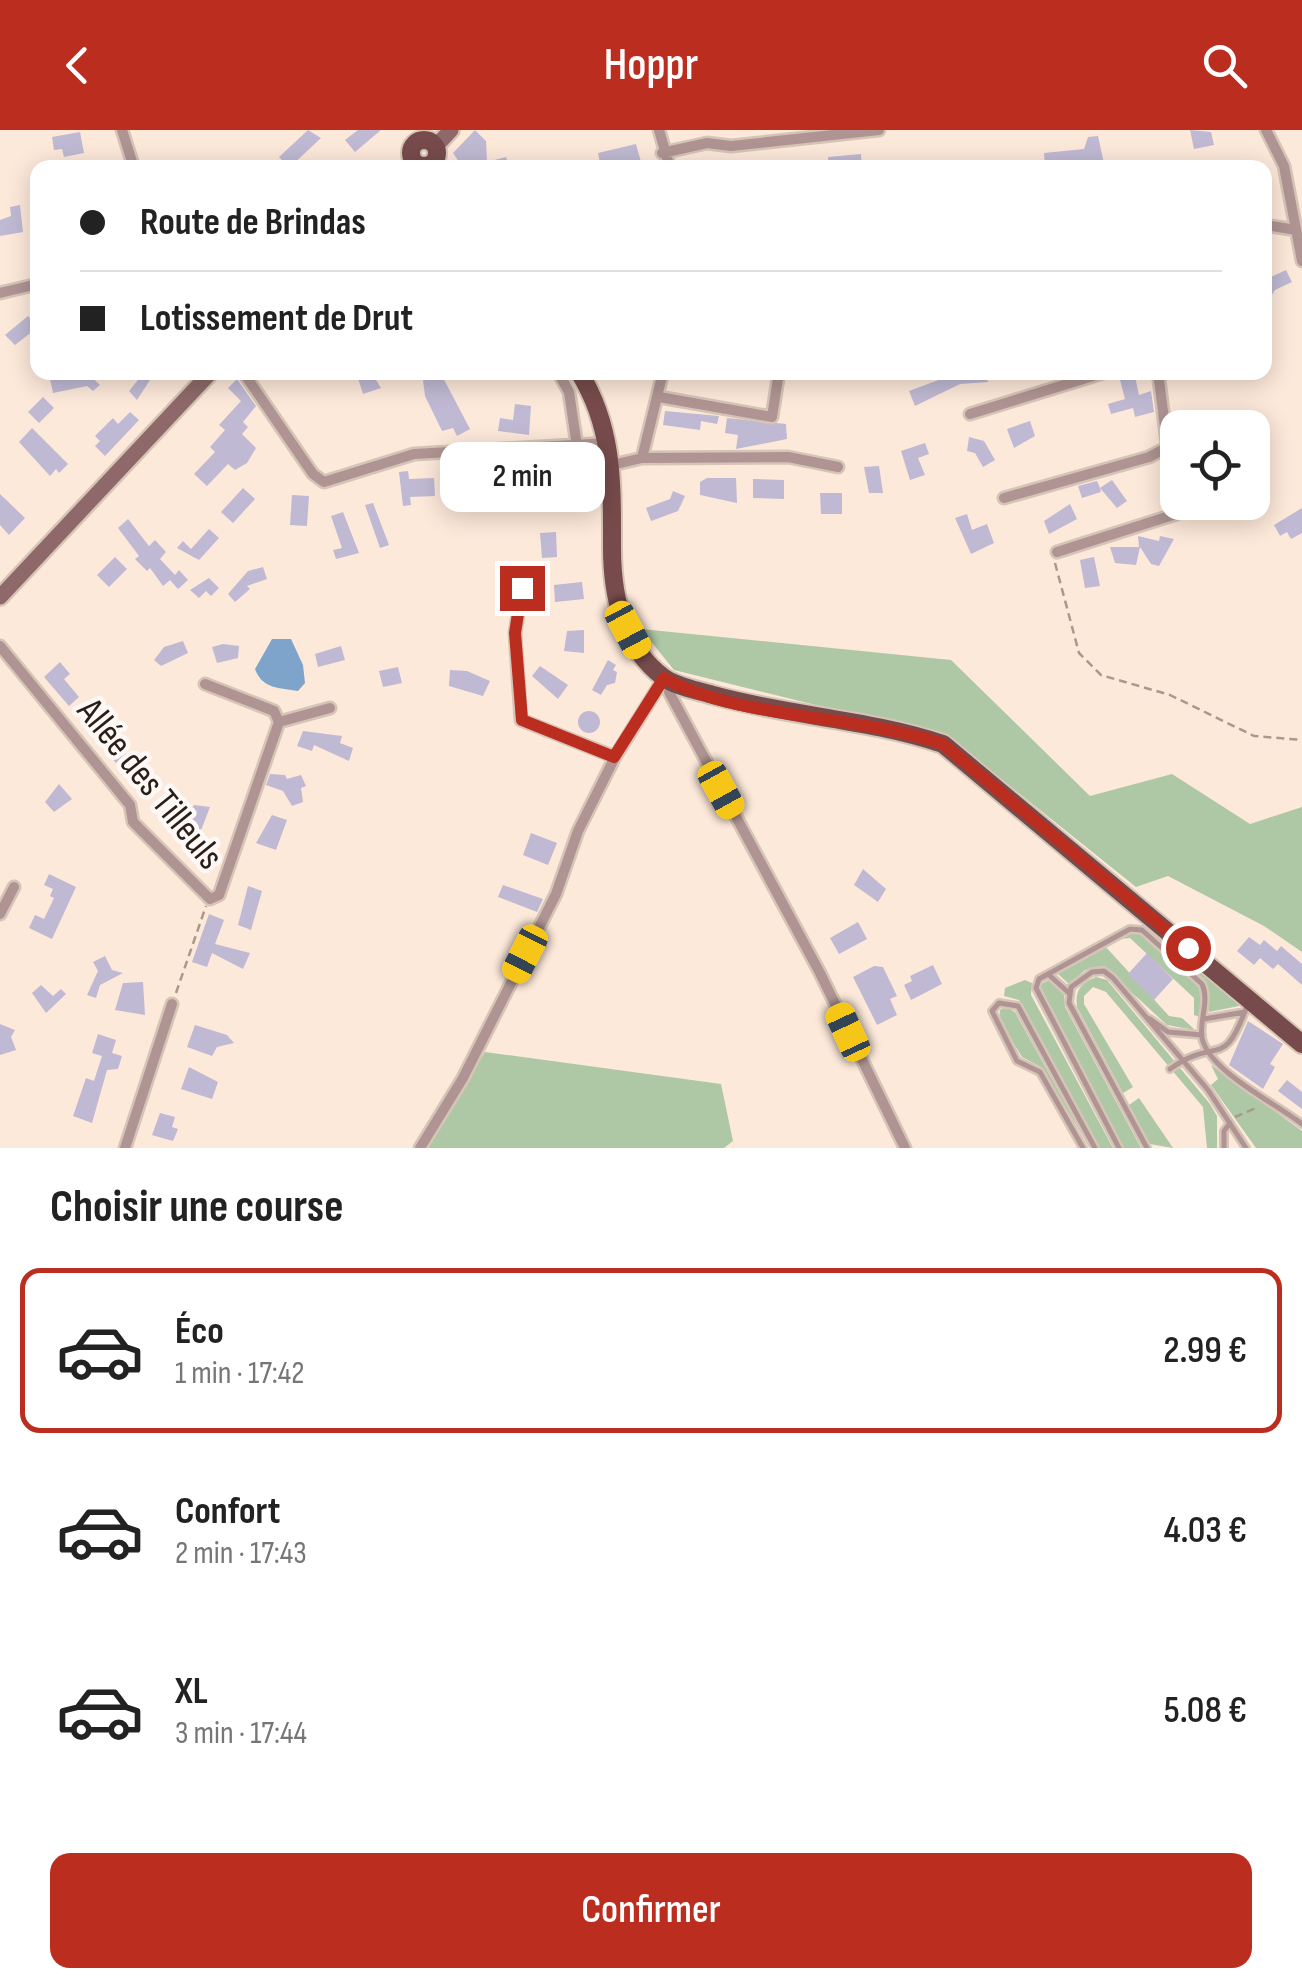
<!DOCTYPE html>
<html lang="fr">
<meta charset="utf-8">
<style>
:root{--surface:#fff;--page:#f2f2f2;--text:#222;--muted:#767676;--line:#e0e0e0;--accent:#bb2e1f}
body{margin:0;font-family:"Sofia Sans Condensed",sans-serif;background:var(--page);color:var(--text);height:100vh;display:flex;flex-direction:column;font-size:38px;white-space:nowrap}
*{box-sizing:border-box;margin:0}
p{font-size:32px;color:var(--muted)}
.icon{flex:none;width:55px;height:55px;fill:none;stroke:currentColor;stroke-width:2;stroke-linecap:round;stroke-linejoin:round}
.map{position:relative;height:1018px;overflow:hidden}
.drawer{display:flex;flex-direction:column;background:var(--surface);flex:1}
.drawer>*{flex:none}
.guide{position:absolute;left:30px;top:30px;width:1242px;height:220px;border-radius:20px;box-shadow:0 5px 25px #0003;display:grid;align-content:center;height:220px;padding:0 50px;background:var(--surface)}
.controls{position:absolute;left:1160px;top:280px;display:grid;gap:20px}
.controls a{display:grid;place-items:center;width:110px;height:110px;border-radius:20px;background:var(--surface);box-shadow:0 5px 25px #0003;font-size:50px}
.end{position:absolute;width:45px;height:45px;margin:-22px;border:12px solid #bb2e1f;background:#fff;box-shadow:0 0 0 5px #fff}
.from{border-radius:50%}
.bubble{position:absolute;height:70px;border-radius:20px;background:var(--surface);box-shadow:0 5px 25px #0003;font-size:32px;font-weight:600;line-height:70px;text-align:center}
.car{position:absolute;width:30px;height:60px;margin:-30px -15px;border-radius:12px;box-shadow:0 0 8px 2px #0007;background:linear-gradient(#f5c518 24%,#345 0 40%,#f5c518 0 76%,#345 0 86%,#f5c518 0)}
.guide b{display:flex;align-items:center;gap:35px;height:95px;font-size:38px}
.guide b+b{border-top:2px solid var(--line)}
.guide i{width:25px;height:25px;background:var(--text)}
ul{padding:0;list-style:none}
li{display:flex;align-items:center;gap:30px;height:165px;margin:0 20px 15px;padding:0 30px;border:5px solid transparent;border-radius:20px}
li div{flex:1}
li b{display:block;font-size:38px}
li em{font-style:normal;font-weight:600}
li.current{border-color:var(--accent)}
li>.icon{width:90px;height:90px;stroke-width:1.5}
h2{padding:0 50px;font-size:45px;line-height:120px}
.action{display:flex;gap:20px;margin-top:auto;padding:20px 50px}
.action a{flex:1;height:115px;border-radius:20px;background:var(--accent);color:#fff;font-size:40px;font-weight:600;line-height:115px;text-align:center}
header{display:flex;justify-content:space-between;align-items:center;height:130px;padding:0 50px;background:var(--accent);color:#fff;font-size:45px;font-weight:600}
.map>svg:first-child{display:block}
.green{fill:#aec7a5}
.water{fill:#7ea4cb}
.building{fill:#bfb9d3}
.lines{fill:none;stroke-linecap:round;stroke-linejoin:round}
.service-casing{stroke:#d6c5b7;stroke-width:10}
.minor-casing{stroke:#d6c5b7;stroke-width:15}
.secondary-casing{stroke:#d6c5b7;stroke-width:20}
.primary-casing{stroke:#d6c5b7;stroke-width:22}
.path{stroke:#a8998d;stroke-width:2.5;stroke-dasharray:8 5;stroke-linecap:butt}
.service{stroke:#af9493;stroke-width:5}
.minor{stroke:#af9493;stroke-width:10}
.secondary{stroke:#8f6969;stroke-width:15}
.primary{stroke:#774b4b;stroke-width:18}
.route{stroke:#bb2e1f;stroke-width:12}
.labels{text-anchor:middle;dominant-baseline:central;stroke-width:9;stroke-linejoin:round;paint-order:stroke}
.street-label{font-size:38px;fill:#271f18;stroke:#fef9f6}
</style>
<header><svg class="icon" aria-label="back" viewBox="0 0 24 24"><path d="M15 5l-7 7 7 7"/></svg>Hoppr<svg class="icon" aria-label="search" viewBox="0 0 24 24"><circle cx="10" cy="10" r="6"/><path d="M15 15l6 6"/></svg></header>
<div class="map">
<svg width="1302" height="1018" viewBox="0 0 1302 1018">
<rect width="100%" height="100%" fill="#fde9da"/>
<path class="green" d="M641 499 951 530 1090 666 1172 644 1250 694 1302 677V822L1264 796 1168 746 1136 757 950 608 674 540Z
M1145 790 1238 867 1239 876 1209 882 1205 850 1142 796Z
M1128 803 1141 804 1196 852 1202 860 1200 887 1194 885V868L1130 808 1120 809Z
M1104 815 1169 886 1182 888 1195 900 1167 895 1103 836 1085 840 1069 854 1058 844Z
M1096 847 1107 850 1210 974 1217 986V1018H1207L1203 977 1106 862 1093 857 1084 866V874L1133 957 1123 963 1077 877C1075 860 1080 854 1096 847Z
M1025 850 1032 853 1031 865 1113 1018H1100L1019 870 1004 866 1005 858Z
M1049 850 1064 864 1065 877 1141 1018H1122L1039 865 1041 854Z
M1005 877 1015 882 1090 1018 1041 937 1022 927 999 890 1000 880Z
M485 922 721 954 733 1011 724 1018H425Z
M1211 935 1302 1001V1018H1256L1211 955 1218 949Z
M1139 968 1173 1018 1150 1014 1129 975Z"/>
<path class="water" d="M272 509H291L303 535 305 553 298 561C280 558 262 559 255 539Z"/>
<path class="building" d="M308 0 321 8 289 38 279 27Z
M358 0H381L355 22 345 10Z
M475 0 486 11 487 32 506 27 510 38H463L453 23Z
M1190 0 1211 2 1214 15 1194 19Z
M80 2 84 23 64 27 62 19 54 20 52 7Z
M1098 6 1105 38H1087V32L1045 38 1044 23 1084 19 1088 7Z
M636 14 641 32 601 38 598 23Z
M861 24 862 38H829L828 27Z
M20 75 23 102 0 106V90L11 86 10 77Z
M1286 140 1292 152 1275 160 1265 175V150Z
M28 186 38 197 15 215 5 205Z
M70 242H86L100 255 93 261 87 256 53 263 50 249Z
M129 242 152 247 137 270 129 261 138 250Z
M356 242H371L381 258 363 264Z
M422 242H440L470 299 457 306 453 298 442 301 425 266Z
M960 242H985L988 252 960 254 915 276 909 261Z
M1130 242H1134L1139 265 1151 261 1154 282 1135 287 1133 278 1111 284 1108 274 1125 269 1119 246Z
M237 249 256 276 243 292 248 297 242 304 256 318 247 333 235 340 228 334 207 356 194 344 215 322 210 317 225 300 219 295 241 271 228 258Z
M43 267 54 278 39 293 28 282Z
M515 274 531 276 529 305 498 301 500 288 513 290Z
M665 281 719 286 717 294 701 291 700 300 663 295Z
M130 282 139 290 105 326 95 316 100 311 95 306 113 288 118 294Z
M727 288 786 294 787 309 736 319 738 305 725 303Z
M1030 291 1035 306 1014 318 1007 299Z
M32 298 68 334 59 343 56 339 50 346 19 312Z
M969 307 984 311 995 330 983 337 975 323 967 321Z
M925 313 929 324 918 328 925 345 910 350 901 321Z
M879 336 883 363H869L864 337Z
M558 340 561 367 542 369 539 341Z
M408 341 409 349 434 348 435 366 410 367 411 375 403 376 399 342Z
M707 348H736L737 373 700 365V352Z
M753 349 784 350V369L753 368Z
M1112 350 1127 371 1117 378 1100 358 1101 362 1082 368 1078 356 1097 351 1100 358Z
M457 355 480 356V372L457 371Z
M243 358 255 369 233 393 221 382Z
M673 361 685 366 678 381 651 391 646 378 670 369Z
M820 363H842V384H821Z
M0 364 25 388 9 405 0 395Z
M292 365 309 366 307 396 290 395Z
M373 373 389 415 380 418 365 375Z
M1070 374 1077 389 1049 404 1044 391Z
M1302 378V403L1291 409 1287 402 1280 406 1274 395Z
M343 382 359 423 336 429 333 420 342 418 331 386Z
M967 384 972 400 987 394 994 413 971 424 955 388Z
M128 389 149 416 155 410 166 422 160 429 175 445 179 440 188 450 178 459 170 450 163 456 150 438 147 441 135 429 139 426 118 398Z
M209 399 219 408 199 430 177 418 183 411 191 419Z
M556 402 557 427 542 428 540 403Z
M1138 406 1159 411 1160 406 1174 409 1159 436 1151 434 1140 417 1136 435 1115 433 1110 417H1139Z
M115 427 127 439 109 457 97 445Z
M1094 427 1100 456 1085 458 1080 430Z
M263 437 267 449 247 456 250 459 235 472 228 464 248 441Z
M209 448 219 458 211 466 206 461 199 468 190 460Z
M582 452 584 469 555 472 554 455Z
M584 500V523L564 521 567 501Z
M183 511 188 523 161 536 154 530 164 517Z
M223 514 239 516 238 528 217 533 212 517Z
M341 516 345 530 318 537 315 524Z
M608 530 616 535 613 540 617 542 615 553 607 555 601 565 592 560Z
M60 532 70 544 64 549 79 567 69 576 44 547Z
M540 536 568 555 558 569 532 546Z
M398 537 402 553 383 557 379 541Z
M450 540 467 541 490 551 483 566 449 556Z
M578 592a11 11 0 1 1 22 0a11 11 0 1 1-22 0Z
M106 592 112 599 108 602 127 624 116 633 92 604Z
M303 601 342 606 340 613 353 618 349 631 314 615 312 621 297 616Z
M270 644 285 645 287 649 301 645 306 656 301 658 303 672 292 676 283 661 266 655Z
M59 654 72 669 54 682 45 672Z
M194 675 210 677 198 708 186 704 191 690 185 688Z
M272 685 287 690 276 720 256 713Z
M531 703 557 713 548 735 523 725Z
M863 739 886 759 878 772 854 755Z
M49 744 76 757 52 809 29 798 35 785 44 789 54 768 50 766 53 759 44 755Z
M503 755 543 769 537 782 498 767Z
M248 756 262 761 251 800 238 795Z
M209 784 224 790 215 814 250 823 243 839 212 823 207 837 192 832Z
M858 792 867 809 839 824 830 808Z
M1249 807 1260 815 1264 810 1277 821 1281 816 1302 834V855L1278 834 1273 839 1260 828 1254 835 1237 821Z
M1147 823 1173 849 1154 870 1128 844Z
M105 826 112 840 123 843 100 855 96 868 87 865 98 841 93 832Z
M933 835 942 854 911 870 904 855 912 851 910 846Z
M874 836 883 837 897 866 890 869 897 885 877 895 853 847Z
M143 852 145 885 115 880 123 853Z
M41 855 53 866 61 859 66 864 46 883 32 863Z
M1248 891 1283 914 1270 934 1275 937 1263 959 1229 935Z
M0 894 15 900 11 907 16 920 0 925Z
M195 895 227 905 234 913 217 917 212 926 187 917Z
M98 904 116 910 112 923 122 926 118 939 107 940 92 993 73 986 86 948 94 951 102 926 92 923Z
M189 937 218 952 212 969 181 959Z
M1287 950 1302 962V979L1278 961Z
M160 983 175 987 172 997 178 999 173 1011 152 1005Z"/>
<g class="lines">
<defs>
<path id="service" d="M1048 844 1070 864
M1150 889 1168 902 1202 905
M1204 889 1245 882
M1170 939C1219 904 1223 944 1248 873
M1083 1018 1040 942 1017 931 992 881 999 873 1018 876 1095 1018
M1119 1018 1036 858 1039 849 1130 799 1142 800 1202 854C1210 871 1199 890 1202 908 1209 941 1275 973 1302 994
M1147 1018 1069 873 1071 857 1092 842 1104 841 1113 848 1208 960 1246 1018
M1224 1018V1001L1230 993"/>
<path id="minor" d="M122 0 134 38
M659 0 670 38
M1266 0 1284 36 1302 131
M662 23 707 13 731 16 879 0
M1265 95 1296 100
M0 163 38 154
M243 242 313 344 324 352 414 324 609 313
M558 242 569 262 577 316
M659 267 772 287 779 242
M970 284 1106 242
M642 328 788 327 838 337
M612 335 642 328 663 242
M1004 368 1149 327 1168 317
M1057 422 1176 384 1158 242
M522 459 515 503 521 590 615 627
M0 516 130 675 133 692 210 769 219 765 279 592 274 581 205 554
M671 552 669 562 820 843 905 1018
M279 592 330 578
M0 784 14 757
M125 1018 172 874
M420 1018 463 948 556 764 578 701 615 627 664 548"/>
<path id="secondary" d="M436 16 451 0
M415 38 419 35
M0 467 211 242"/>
<path id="primary" d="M411 23a13 13 0 1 1 26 0a13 13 0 1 1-26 0Z
M579 242C614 298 612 355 612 418 612 465 623 517 663 547 676 557 697 560 713 565 789 586 868 589 943 614L1302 914"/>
</defs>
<use href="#service" class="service-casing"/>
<use href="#minor" class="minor-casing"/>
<use href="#secondary" class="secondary-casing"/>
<use href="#primary" class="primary-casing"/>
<path class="path" d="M1055 433 1079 523 1101 545 1170 565 1254 606 1302 610
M176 863 206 776
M1235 987 1258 977"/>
<use href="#service" class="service"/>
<use href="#minor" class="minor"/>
<use href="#secondary" class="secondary"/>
<use href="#primary" class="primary"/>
</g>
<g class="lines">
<path class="route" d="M522 458 515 503 522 590 614 627 664 548C737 589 859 585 943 614L1188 818"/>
</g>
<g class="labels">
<g class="street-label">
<text transform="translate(150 654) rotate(51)">Allée des Tilleuls</text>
</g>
</g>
</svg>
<div class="controls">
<a><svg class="icon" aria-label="locate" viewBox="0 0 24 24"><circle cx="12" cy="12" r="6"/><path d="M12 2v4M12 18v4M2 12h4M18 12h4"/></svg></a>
</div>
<i class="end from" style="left:1188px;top:818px"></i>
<i class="end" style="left:522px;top:458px"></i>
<div class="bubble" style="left:440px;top:312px;width:165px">2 min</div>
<i class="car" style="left:628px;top:500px;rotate:152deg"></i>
<i class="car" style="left:721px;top:660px;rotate:151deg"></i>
<i class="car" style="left:525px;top:824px;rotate:207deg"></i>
<i class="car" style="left:848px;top:902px;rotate:335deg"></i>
<div class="guide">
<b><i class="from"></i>Route de Brindas</b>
<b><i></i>Lotissement de Drut</b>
</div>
</div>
<section class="drawer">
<h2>Choisir une course</h2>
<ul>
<li class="current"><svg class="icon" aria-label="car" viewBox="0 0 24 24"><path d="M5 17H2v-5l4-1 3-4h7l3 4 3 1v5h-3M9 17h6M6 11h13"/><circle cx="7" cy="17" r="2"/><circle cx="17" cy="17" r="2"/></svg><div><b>Éco</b><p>1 min · 17:42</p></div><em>2.99 €</em></li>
<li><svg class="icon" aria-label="car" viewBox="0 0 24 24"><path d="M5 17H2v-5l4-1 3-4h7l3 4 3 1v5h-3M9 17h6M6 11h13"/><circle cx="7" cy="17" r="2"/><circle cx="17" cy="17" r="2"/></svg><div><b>Confort</b><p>2 min · 17:43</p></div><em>4.03 €</em></li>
<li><svg class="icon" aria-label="car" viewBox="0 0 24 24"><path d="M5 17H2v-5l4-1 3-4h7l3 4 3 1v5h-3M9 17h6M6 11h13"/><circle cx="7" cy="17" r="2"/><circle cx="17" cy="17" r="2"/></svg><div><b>XL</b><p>3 min · 17:44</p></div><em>5.08 €</em></li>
</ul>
<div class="action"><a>Confirmer</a></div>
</section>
